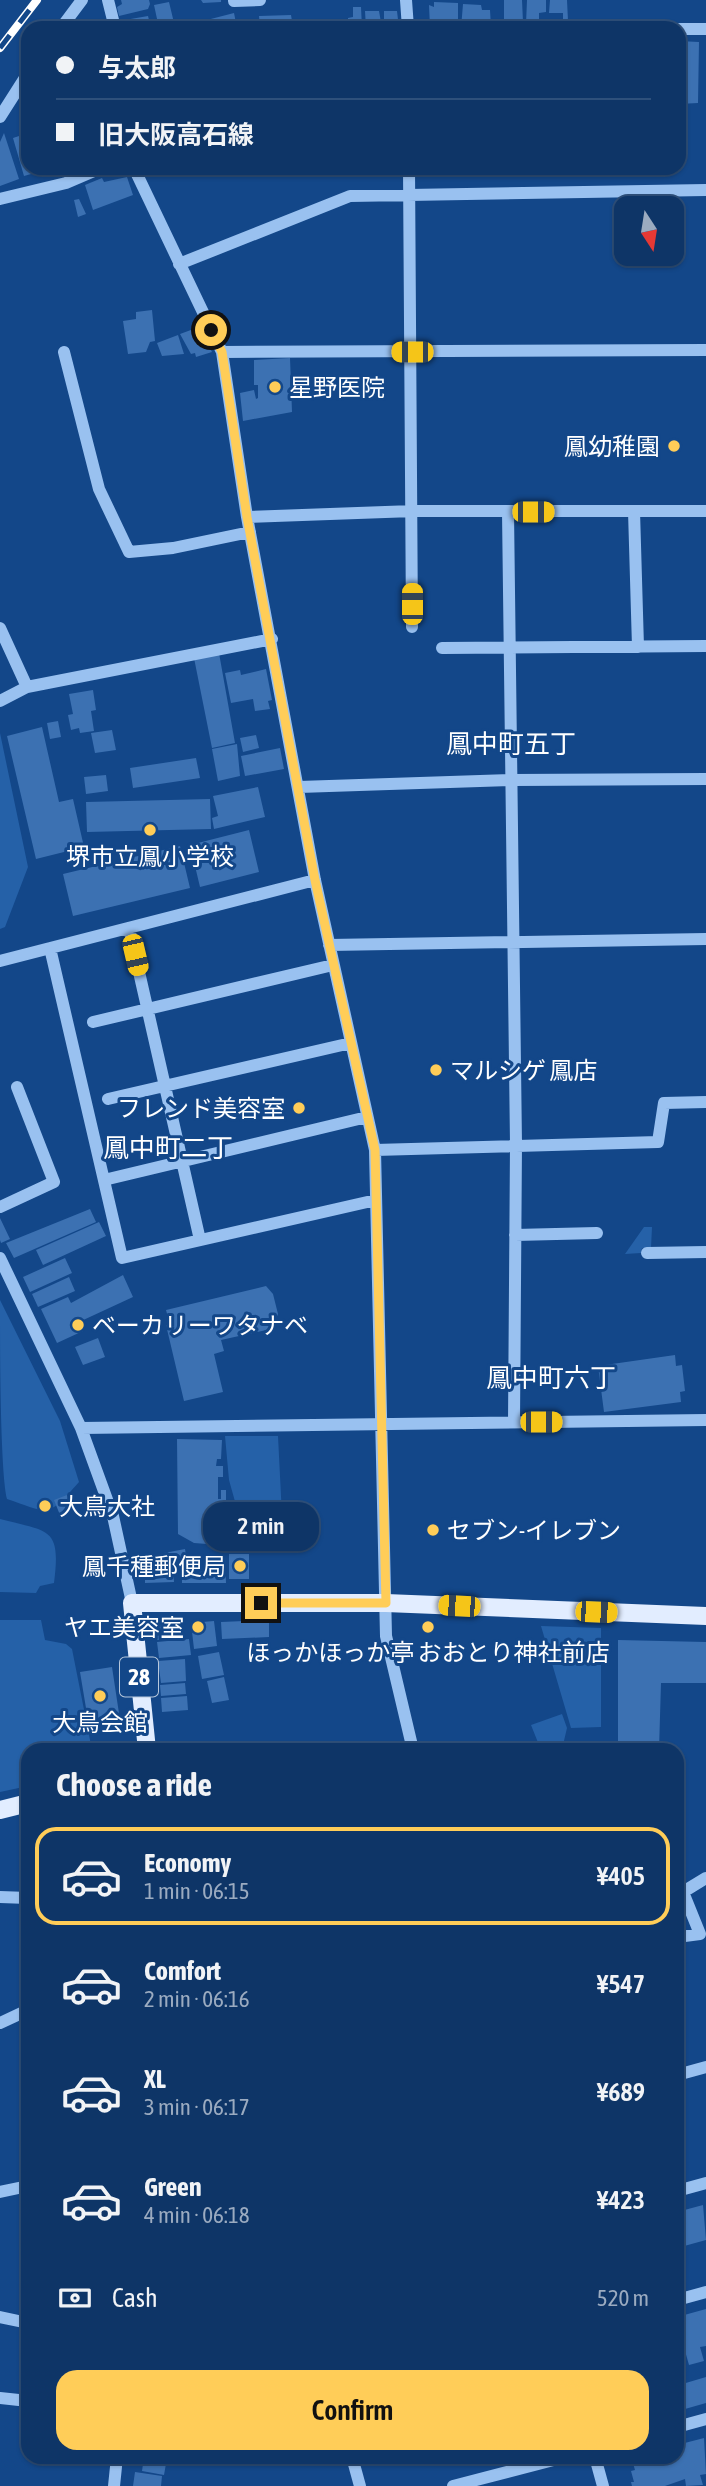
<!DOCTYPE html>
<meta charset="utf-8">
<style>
:root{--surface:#0e3567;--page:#1c4070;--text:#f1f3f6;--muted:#9babc0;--line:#2e507b;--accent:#ffcd58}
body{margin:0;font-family:"Asap Condensed","Noto Sans JP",sans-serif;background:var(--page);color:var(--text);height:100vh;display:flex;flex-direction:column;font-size:26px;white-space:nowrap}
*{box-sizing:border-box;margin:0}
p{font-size:23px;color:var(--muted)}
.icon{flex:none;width:38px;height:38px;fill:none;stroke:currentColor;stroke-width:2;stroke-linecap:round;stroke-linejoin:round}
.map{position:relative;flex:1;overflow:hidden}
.details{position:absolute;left:21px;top:1743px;width:663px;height:721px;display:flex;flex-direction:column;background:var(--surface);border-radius:21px;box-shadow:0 2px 5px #0004,0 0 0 2px var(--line)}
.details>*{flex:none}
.banner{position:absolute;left:21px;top:21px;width:665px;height:154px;border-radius:21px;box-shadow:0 2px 5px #0004,0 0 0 2px var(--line);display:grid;align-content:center;height:154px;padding:0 35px;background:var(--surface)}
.needle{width:46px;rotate:168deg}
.controls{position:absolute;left:614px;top:196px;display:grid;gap:14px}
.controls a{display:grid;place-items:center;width:70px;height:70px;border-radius:14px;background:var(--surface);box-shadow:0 2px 5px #0004,0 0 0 2px var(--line);font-size:35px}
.end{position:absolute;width:32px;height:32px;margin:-16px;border:9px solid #ffcd58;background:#111;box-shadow:0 0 0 4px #111}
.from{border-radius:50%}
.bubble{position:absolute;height:49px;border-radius:21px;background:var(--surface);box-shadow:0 2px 5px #0004,0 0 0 2px var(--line);font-size:23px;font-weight:600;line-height:49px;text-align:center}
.car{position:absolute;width:21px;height:42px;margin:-21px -10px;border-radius:9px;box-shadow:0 0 5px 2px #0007;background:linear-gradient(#f5c518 24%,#345 0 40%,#f5c518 0 76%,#345 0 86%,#f5c518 0)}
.banner b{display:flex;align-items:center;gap:24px;height:66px;font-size:26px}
.banner b+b{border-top:2px solid var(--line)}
.banner i{width:18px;height:18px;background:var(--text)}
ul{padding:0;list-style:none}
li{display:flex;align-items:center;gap:21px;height:98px;margin:0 14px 10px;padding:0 21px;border:4px solid transparent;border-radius:21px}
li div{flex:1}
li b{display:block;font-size:26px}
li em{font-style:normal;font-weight:600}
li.on{border-color:var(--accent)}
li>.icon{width:63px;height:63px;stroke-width:1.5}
h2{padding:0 35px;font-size:32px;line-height:84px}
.pay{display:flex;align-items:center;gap:18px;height:77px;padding:0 35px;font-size:26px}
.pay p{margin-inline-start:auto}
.cta{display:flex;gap:14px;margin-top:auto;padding:14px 35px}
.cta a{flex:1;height:80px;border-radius:21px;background:var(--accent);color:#111;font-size:28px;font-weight:600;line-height:80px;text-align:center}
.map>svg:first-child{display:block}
.green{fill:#2561a8}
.building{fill:#3c71b2}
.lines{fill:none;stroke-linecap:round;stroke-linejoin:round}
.minor{stroke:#99c1f0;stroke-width:12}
.major{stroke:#e2edff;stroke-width:18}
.rail-casing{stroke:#fff;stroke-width:8}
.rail{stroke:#134789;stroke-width:5;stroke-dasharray:16;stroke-linecap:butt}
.route{stroke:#ffcd58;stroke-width:9}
.poi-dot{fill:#ffcd58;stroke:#134789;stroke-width:2.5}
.labels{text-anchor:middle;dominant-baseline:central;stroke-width:6;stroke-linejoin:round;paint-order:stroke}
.shield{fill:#134789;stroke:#b8c8dc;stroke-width:2}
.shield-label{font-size:23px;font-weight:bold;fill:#fff}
.poi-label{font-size:24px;fill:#fff;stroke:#134789;text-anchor:start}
.neighbourhood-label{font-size:26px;fill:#fff;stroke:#134789}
</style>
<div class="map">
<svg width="706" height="2486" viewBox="0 0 706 2486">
<rect width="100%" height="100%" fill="#134789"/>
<path class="green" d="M0 733 28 867 5 927 0 929Z
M644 1227H652L651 1248H642L641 1253 625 1254Z
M0 1300 60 1421 79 1482C47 1518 51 1514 7 1499 0 1468 0 1341 0 1300Z
M225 1436H278L282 1516 241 1523 229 1480Z
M0 1519C50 1532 61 1527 54 1583L40 1586 36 1593 0 1592Z
M0 1620H41L45 1640 66 1644 72 1649 92 1750H28V1786L0 1792Z
M541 1626 601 1628V1727L571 1728Z
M562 1714 567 1728 563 1745 541 1750 531 1725Z"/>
<path class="building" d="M121 0H149L150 4 148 9 119 16 117 7 122 4Z
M201 0H221V2L203 3Z
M504 0H522L523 22H504Z
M527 0H546V12L539 13V23L526 24Z
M550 0H567L568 21H563V13H549Z
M169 2 175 27 159 28 154 5Z
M434 2 458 3V27L430 28 429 5 434 7Z
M463 4 481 5 482 10H490L491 27 461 28Z
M353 7H361L362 28H348V18L353 17Z
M365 11H379L382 28H366Z
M384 11H397L399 28H384Z
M234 13 237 28H204L203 21Z
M291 15 293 27 260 28 259 16Z
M148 16 151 28H122L119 21Z
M679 41 699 42 698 103 679 104Z
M28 94V124L19 103Z
M4 133 19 179 0 186V142Z
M28 133V168L49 169 24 176 13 138Z
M127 177 133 195 93 210 85 185 102 178 104 182Z
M79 199 86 214 78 217 74 200Z
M152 310 155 341 150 342 146 352 128 354 123 321 136 319V312Z
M199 327 212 352 196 357 195 353 191 354 180 334Z
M178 335 184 354 162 356 157 343Z
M290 358 292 412 243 421 240 393 254 390 256 399 258 398V385H254V360Z
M219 653 235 743 212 748 194 658Z
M266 669 272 700 268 701 270 709 255 711 253 699 231 703 225 673 240 670 241 675Z
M93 690 96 710 91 711 94 731 80 733 79 728 71 730 68 715 73 714 69 694Z
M58 721 61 737 50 739 47 723Z
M42 727 59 802 73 799 84 847 36 859 7 736Z
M112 730 116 750 95 753 91 733Z
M256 735 259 748 243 752 240 738Z
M237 744 240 776 218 781 212 749Z
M280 748 284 769 245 776 241 756Z
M196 758 200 778 133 788 130 768Z
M106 775 108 791 86 794 84 777Z
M258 787 265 817 214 829 212 818 218 816 213 796Z
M210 799 211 829 87 832 86 802Z
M249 830 259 872 200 887 190 845Z
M180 846 190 888 73 916 63 874Z
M90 1209 96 1222 14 1258 6 1243Z
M0 1218 10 1239 1 1243 0 1240Z
M99 1222 106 1236 43 1265 36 1250Z
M65 1258 72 1273 30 1292 23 1277Z
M123 1275 133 1297 79 1322 83 1331 57 1343 41 1309 68 1297 71 1303Z
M69 1277 75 1291 38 1307 32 1294Z
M266 1286 273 1294 278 1314 274 1323 270 1324 271 1329 221 1340 224 1351 214 1354 223 1392 184 1401 166 1325H170L166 1310Z
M98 1338 105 1357 83 1365 75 1347Z
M675 1355 676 1366 682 1365 685 1391 680 1392 681 1402 604 1412 598 1366Z
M177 1439 222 1440 221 1459H217L216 1466H223V1477H218V1499H221V1490H226V1504H221L219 1509 215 1540H207V1544L194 1543 178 1534Z
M67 1495 73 1510 60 1515 54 1500Z
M185 1549 187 1562 167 1566 164 1553Z
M160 1554 163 1566 139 1571 137 1559Z
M229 1554H249V1579H229Z
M204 1555H225L226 1583H182V1568L204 1569Z
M173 1569 174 1582 145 1583V1576Z
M269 1620V1637L222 1639 221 1622Z
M214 1621 217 1646 194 1649 191 1623Z
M177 1622 179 1637 157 1640 155 1625Z
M189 1639 191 1655 159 1658 157 1642Z
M618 1640 706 1642V1683H661L659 1750H618Z
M219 1652 224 1675 202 1679 198 1656Z
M185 1659 186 1681 161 1683 158 1661Z
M112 1667 120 1720 89 1726 80 1672Z
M224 1677 229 1700 212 1703 207 1681Z
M185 1683 186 1694 161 1696 160 1685Z
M187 1696 188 1710 162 1712 161 1698Z
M703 2205 706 2240 677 2248V2212Z
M706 2309V2346L700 2347 704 2361 689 2365 685 2351 677 2353V2317Z
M706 2377V2403L685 2409 679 2385Z
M704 2438 706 2474 700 2475 703 2485 686 2486 685 2479 665 2486H632L631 2482H634L631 2471 635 2470 631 2457H677V2445Z
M84 2457H108L107 2463 83 2460Z
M144 2457 167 2458 164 2475 142 2471Z
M135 2472 162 2476 161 2486H133Z"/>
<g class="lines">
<path class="minor" d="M108 0 115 28
M406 0 408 28
M234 1 260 0
M61 28 82 0
M679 29H706
M0 117 28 73
M134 168 222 352 247 517 315 880 375 1150 386 1636 413 1750
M409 168 412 627
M0 199 66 183 101 168
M179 264 350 196 706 190
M64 352 99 489 129 552 173 548 250 532
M222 352 706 350
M634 511 638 647
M508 512 516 1144 514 1422
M247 517 413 511H706
M0 628 27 687
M442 648 706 646
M0 701 27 687 272 639
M299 787 512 780 706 779
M129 928 200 1240
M329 945 706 939
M50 948 122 1258 376 1200
M0 961 315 880
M93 1022 333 965
M108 1099 351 1043
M375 1150 658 1142 664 1103 706 1102
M104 1180 367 1117
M0 1207 54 1182 17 1087
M515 1235 597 1233
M647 1253 706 1252
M0 1258 81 1428 113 1516 132 1603
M81 1428 706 1420
M0 1897 28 1898
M677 1937 700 1934 683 1892 706 1878
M0 2023 28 2010
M677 2075 706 2067
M677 2191 706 2183
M0 2192 28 2186
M677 2300 706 2292
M0 2317 28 2323
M0 2398 28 2401
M677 2427 706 2419
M352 2457 360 2486
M595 2457 603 2486
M114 2486 117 2457
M453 2486 565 2457"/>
<path class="major" d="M147 1750 132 1603H386L706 1616
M0 1810 28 1803"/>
<defs>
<path id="rail" d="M0 48 37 0"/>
</defs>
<use href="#rail" class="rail-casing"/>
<use href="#rail" class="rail"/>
</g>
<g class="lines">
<path class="route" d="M211 330 222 352 247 517 315 880 375 1150 386 1603H261"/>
</g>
<g class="poi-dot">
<circle cx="275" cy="387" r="7"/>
<circle cx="674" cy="446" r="7"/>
<circle cx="150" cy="830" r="7"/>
<circle cx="436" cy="1070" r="7"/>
<circle cx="299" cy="1108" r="7"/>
<circle cx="78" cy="1325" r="7"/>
<circle cx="45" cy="1506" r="7"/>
<circle cx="433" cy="1530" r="7"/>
<circle cx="240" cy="1566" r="7"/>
<circle cx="198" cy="1627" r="7"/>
<circle cx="428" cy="1627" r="7"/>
<circle cx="100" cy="1696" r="7"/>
</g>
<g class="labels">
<rect class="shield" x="120" y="1657.5" width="38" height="39" rx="5"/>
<g class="shield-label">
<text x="139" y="1677">28</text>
</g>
<g class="poi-label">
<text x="289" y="387">星野医院</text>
<text x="660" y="446" text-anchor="end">鳳幼稚園</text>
<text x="150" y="856" text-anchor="middle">堺市立鳳小学校</text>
<text x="450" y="1070">マルシゲ 鳳店</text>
<text x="285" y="1108" text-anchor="end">フレンド美容室</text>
<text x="92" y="1325">ベーカリーワタナベ</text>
<text x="59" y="1506">大鳥大社</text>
<text x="447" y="1530">セブン-イレブン</text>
<text x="226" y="1566" text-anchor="end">鳳千種郵便局</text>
<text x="184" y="1627" text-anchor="end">ヤエ美容室</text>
<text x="428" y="1652" text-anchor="middle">ほっかほっか亭 おおとり神社前店</text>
<text x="100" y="1722" text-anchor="middle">大鳥会館</text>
</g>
<g class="neighbourhood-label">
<text x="511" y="744">鳳中町五丁</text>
<text x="168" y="1148">鳳中町二丁</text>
<text x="551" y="1378">鳳中町六丁</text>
</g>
</g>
</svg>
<div class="controls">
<a><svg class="needle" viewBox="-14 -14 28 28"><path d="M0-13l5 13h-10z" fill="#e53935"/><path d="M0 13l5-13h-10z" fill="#9babc0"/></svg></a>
</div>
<i class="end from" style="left:211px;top:330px"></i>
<i class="end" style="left:261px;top:1603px"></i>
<div class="bubble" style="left:203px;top:1502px;width:116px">2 min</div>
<i class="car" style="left:412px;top:352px;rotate:270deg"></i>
<i class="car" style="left:533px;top:512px;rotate:90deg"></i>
<i class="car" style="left:412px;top:604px;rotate:0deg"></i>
<i class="car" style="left:135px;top:955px;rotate:167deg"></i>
<i class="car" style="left:541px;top:1422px;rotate:90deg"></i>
<i class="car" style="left:459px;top:1606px;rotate:273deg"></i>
<i class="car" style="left:596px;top:1612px;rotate:92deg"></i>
<div class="banner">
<b><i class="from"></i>与太郎</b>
<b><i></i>旧大阪高石線</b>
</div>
<section class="details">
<h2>Choose a ride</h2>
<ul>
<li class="on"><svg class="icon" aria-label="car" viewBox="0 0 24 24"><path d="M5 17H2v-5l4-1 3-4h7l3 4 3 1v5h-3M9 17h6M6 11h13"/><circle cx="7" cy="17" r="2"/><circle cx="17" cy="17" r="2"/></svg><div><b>Economy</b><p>1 min · 06:15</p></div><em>¥405</em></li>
<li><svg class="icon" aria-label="car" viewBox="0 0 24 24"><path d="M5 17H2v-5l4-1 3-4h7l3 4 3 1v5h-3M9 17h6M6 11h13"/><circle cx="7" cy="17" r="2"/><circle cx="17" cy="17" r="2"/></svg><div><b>Comfort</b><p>2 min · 06:16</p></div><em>¥547</em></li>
<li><svg class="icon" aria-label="car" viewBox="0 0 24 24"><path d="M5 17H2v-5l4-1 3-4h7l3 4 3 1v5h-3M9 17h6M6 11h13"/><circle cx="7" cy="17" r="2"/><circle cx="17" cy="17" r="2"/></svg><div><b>XL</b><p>3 min · 06:17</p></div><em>¥689</em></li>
<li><svg class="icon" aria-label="car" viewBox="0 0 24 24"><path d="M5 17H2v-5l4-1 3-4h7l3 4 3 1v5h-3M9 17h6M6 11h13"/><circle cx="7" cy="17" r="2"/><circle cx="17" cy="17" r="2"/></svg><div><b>Green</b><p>4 min · 06:18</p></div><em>¥423</em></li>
</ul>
<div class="pay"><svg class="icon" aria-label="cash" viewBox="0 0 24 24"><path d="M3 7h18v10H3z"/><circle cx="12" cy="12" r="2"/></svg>Cash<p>520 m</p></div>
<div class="cta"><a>Confirm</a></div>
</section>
</div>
